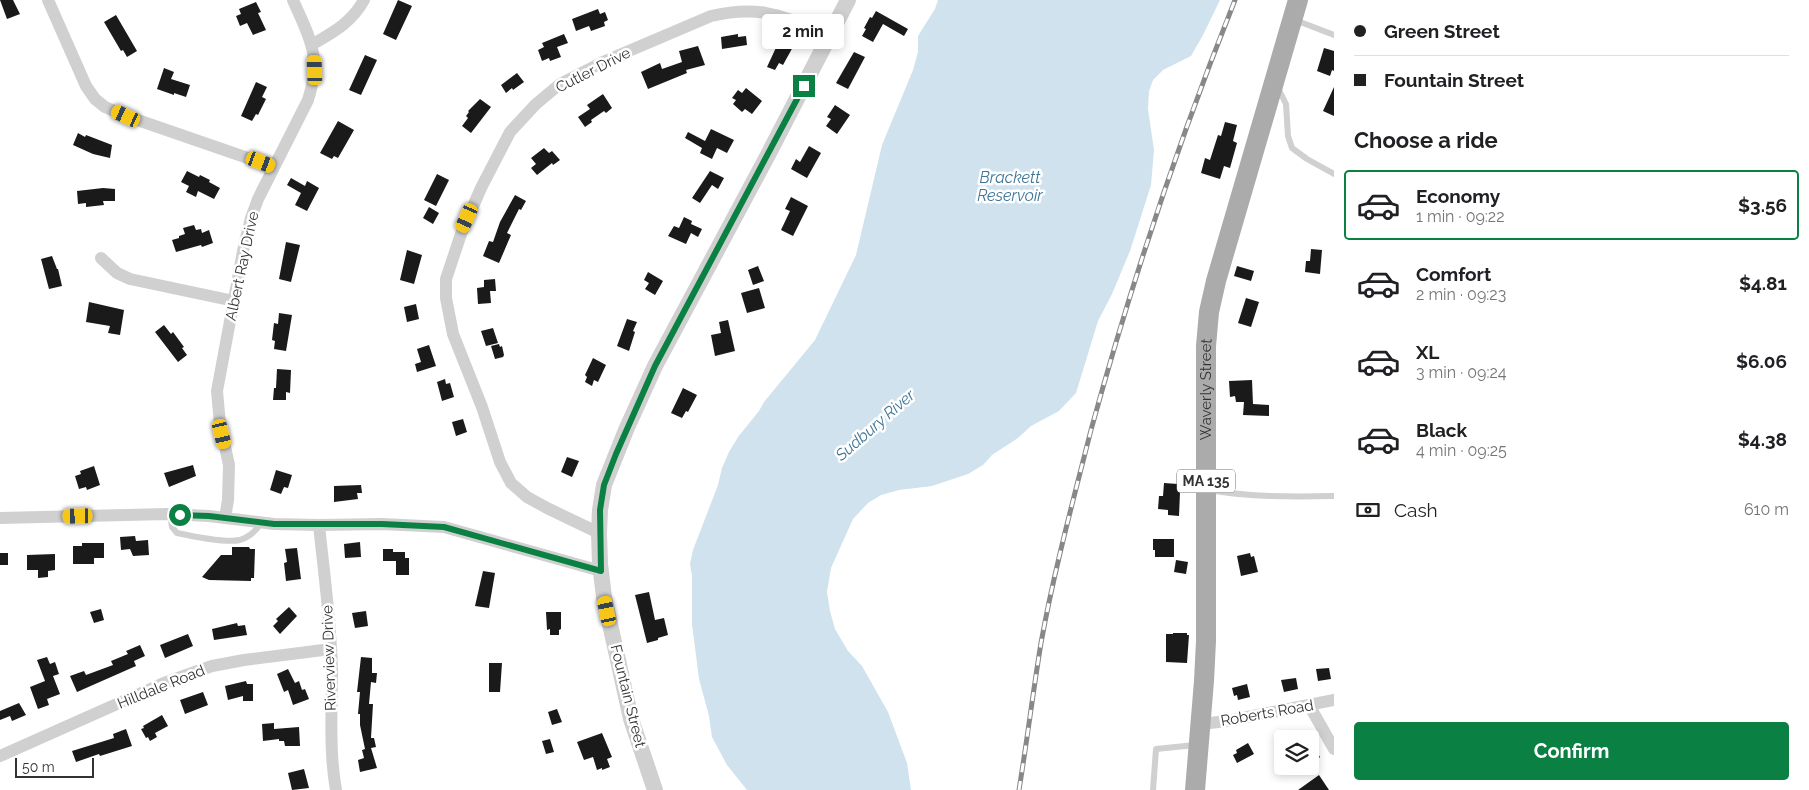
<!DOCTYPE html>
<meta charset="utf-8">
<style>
:root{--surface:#fff;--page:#f2f2f2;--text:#202124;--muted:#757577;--line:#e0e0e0;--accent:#0b8043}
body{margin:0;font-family:Raleway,sans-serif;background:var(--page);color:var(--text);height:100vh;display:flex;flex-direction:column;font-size:19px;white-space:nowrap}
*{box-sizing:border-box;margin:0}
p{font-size:16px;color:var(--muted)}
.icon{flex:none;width:28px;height:28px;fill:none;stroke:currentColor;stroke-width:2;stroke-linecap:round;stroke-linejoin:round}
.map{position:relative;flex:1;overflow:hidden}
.drawer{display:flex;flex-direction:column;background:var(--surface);width:475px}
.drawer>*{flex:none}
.guide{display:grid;align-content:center;height:110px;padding:0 20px;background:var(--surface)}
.buttons{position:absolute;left:1274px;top:730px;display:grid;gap:10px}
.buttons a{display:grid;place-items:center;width:45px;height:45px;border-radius:5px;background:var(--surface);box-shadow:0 2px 8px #0003;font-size:25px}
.scale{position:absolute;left:15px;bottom:12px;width:79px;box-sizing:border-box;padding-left:5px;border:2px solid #333;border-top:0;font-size:14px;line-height:18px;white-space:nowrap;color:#333;-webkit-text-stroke:4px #fff;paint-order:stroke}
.end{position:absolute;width:22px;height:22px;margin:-11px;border:6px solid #0b8043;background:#fff;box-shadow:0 0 0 2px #fff}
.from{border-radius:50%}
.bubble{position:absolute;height:35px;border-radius:5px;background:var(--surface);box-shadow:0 2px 8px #0003;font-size:16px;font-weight:700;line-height:35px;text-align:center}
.car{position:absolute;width:15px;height:30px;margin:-15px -8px;border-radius:6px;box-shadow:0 0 4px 1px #0007;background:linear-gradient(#f5c518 24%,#345 0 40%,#f5c518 0 76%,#345 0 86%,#f5c518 0)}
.guide b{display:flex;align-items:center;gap:18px;height:48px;font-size:19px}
.guide b+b{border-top:1px solid var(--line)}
.guide i{width:12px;height:12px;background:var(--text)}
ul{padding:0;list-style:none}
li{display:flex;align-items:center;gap:15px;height:70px;margin:0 10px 8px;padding:0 10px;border:2px solid transparent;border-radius:5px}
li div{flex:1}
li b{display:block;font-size:19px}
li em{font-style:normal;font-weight:700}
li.active{border-color:var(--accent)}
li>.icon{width:45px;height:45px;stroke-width:1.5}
h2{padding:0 20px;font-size:22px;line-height:60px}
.pay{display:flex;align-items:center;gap:12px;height:55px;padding:0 20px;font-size:19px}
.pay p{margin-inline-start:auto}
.action{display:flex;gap:10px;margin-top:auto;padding:10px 20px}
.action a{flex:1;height:58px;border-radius:5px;background:var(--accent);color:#fff;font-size:20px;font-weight:700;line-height:58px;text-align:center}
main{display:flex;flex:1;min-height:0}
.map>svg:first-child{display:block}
.water{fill:#cfe2ee}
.building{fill:#1a1a1a}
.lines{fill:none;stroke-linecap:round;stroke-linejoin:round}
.service{stroke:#d0d0d0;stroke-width:6}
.minor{stroke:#d0d0d0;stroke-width:12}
.tertiary{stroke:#d0d0d0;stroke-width:16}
.primary{stroke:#ababab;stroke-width:20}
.rail-casing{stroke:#888;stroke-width:5}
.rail{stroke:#fff;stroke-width:3;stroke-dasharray:9;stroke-linecap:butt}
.route{stroke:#0b8043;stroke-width:6}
.labels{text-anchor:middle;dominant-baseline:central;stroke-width:5;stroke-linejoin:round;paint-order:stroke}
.shield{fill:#fff;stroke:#707070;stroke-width:1}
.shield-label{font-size:14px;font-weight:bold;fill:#333}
.street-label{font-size:15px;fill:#333;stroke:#fff}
.water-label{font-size:16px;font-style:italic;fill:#3f7597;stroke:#fff}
</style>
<main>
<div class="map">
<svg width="1334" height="790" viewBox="0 0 1334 790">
<rect width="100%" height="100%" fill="#fff"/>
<path class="water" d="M938 0H1220L1203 35 1191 56 1163 70 1153 80 1149 91 1148 109 1154 150 1151 185 1130 251 1112 294 1098 321 1076 393 1059 411 1031 426 1018 438 992 455 983 465 968 474 932 486 899 490 881 495 868 503 853 519 831 568 827 592 830 611 835 629 848 651 862 666 888 712 907 763 911 790H747L727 765 712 737 709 716 699 679 692 624V576L690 564 693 550 718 485 722 468 729 452 738 437 759 411 764 402 815 340 856 255 882 145 913 70 918 52V36L935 9Z"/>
<path class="building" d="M0 0H13L20 14 7 19Z
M398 0 412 6 396 40 383 34Z
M256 2 261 12 258 13 266 30 253 35 247 23 240 26 236 16 241 14 239 9Z
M598 9 600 14 605 12 608 20 604 22 605 26 591 31 589 26 576 31 572 19Z
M876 11 908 29 904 36 883 24 873 42 862 36 866 29 864 28 870 17 872 18Z
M116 15 137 51 127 57 123 50 121 51 104 22Z
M564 34 568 43 557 47 561 57 550 61 549 58 542 61 538 50 544 47 542 43Z
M738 34V37L746 36 747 45 722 49 721 37Z
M780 39 794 45 783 65 779 63 775 70 767 67Z
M698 46 705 65 686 70 687 73 648 89 641 72 660 63 662 69 682 62 679 51Z
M1324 48 1334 51V71L1332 70 1330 76 1317 71Z
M854 52 865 57 848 89 836 83Z
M365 55 377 60 361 95 349 90Z
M164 68 174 72 171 79 190 85 186 97 174 93V95L157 89Z
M517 73 524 82 513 90 512 88 506 93 501 85Z
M256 82 267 87 262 97 266 99 258 115 256 114 252 121 241 116Z
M1334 87V116L1323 111Z
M746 88 762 101 752 114 745 109 742 112 733 104 736 100 732 98 738 90 742 93Z
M603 94 612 108 606 113 604 111 591 120 592 122 585 127 578 117 590 109 587 105Z
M480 99 491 107 471 133 462 126 468 118 466 116 469 112 468 111Z
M835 105 850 115 837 134 826 126 831 119 827 117Z
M338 121 354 130 338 158 334 156 332 159 320 153Z
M1225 122 1237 125 1233 141 1237 143 1230 168 1224 166 1220 179 1201 173 1205 158 1210 160 1218 135 1221 136Z
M711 129 734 140 727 153 717 148 712 159 700 153 702 148 685 138 688 132 705 141Z
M78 133 85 137 86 135 112 145 110 158 93 154 73 145Z
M809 146 821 153 807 178 791 169 796 159 800 162Z
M544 148 549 153 552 151 560 160 553 165 552 163 537 175 531 168 536 164 531 158Z
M187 171 199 177 200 175 210 180 209 182 220 188 214 199 198 191 196 197 186 192 189 186 181 182Z
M710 171 724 178 718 189 712 185 700 203 692 198Z
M437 174 449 180 436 206 424 200Z
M291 178 305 186 307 181 319 188 307 211 295 205 301 193 287 185Z
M103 188 115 189V201H103L104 205 86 207V203L78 204 77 191Z
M515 195 526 201 521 210 519 209 507 233 511 235 499 263 483 256 489 241 493 242 500 222Z
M791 197 808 206 793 236 781 230 790 211 785 209Z
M429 207 439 213 433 224 423 218Z
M684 217 692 221 691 224 702 229 698 237 691 233 686 244 668 236 674 226 679 228Z
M194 225 196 230 201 229 202 233 209 230 213 243 202 247 201 245 176 252 172 240 179 238V236L185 234 183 228Z
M286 242 300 245 291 282 279 279Z
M1311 249 1322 250 1320 274 1305 272 1306 261H1310Z
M407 250 422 255 414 284 400 280Z
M52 256 57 269H58L62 286 49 289 41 259Z
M758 266 764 281 753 285 748 270Z
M1237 266 1254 271 1251 281 1234 276Z
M648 272 663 281 655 295 645 289 649 283 644 280Z
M495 279 496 291H490L491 303 478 304 477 288 484 287V280Z
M759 288 765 308 747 313 741 293Z
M1246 298 1259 302 1251 327 1238 323Z
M89 302 124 310 120 335 108 333 110 326 86 322Z
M416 304 419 319 407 322 404 307Z
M279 313 292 315 286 351 274 349 275 341 272 340 274 323 278 324Z
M627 319 637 322 633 331 635 332 629 351 617 346Z
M728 320 735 351 715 356 711 335 721 333 719 322Z
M164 325 171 334 173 332 184 347 182 348 187 355 178 362 155 332Z
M493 328 498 343 486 346 481 331Z
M499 344 500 347 502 346 504 355 503 357 495 359 491 346Z
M429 345 436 366 417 372 415 364 421 362 417 349Z
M593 358 606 365 598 382 594 380 592 386 585 382 587 377 585 375Z
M277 369 291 370 290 393 286 392V400H273L274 388H276Z
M445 379 446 384 450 383 454 397 442 401 437 382Z
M1252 380 1253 404 1269 405V416L1243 415 1244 402H1236L1235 396 1230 397 1229 381Z
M683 388 697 395 688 412 686 411 682 418 671 413Z
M463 419 467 432 456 436 452 422Z
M567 457 579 461 572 477 561 472Z
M193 465 196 476 169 487 164 473Z
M94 466 100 485 87 490 86 487 79 489 75 476 81 474 80 471Z
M276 470 292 475 288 488 284 487 281 494 270 490Z
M1164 483 1178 484V492H1180L1179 516 1168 515V510L1158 509 1159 496H1163Z
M361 485 362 493H357L358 499 334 502V486Z
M135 536 136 541 148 540 149 555 133 556 130 549 121 550 120 537Z
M1153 539H1174V557H1155V550H1153Z
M360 542 361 557 345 558 344 544Z
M82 543H104V558H94V564H73V546H82Z
M232 547H249L250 549H255L254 578H251V581L209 580 202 577 221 555H232Z
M297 548 301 579 286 581 284 563 287 562 285 549Z
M383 549H393V552H405V558H409V575H396V561H383Z
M0 553H8V565H0Z
M1250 553 1251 557 1254 556 1258 572 1241 576 1237 556Z
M55 554V570L48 571V577L38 578V570H27V555Z
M1176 560 1188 562 1186 574 1174 572Z
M483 571 495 573 489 608 475 606Z
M649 592 655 620 664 618 668 635 658 638V640L647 643 635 595Z
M289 607 297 616 280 634 273 626 278 621 276 619Z
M101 609 104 620 94 623 90 612Z
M366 611 368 626 355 628 352 613Z
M546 612H561V629L559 630V635H550V629L547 630Z
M237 623 238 626 245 625 247 635 214 640 212 629Z
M1173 633H1187V635H1189L1187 663 1166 662V634H1173Z
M188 634 193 646 165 658 160 645Z
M140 645 145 656 134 661 136 666 77 692 70 676 84 671 86 675 113 665 111 661 128 654 126 651Z
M47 657 50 664 55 662 59 674 53 676 60 694 47 699 49 705 38 709 30 687 45 681 37 660Z
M361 657 372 658V673H377L376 683 371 682 369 704H373L371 738H374L376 747 371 748 377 768 360 772 358 760 364 758 362 750 365 749 360 725V714H358L360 692H357Z
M489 663H502L500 692H489Z
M1329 668 1331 679 1318 681 1316 669Z
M288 669 295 683 299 681 302 690 305 689 309 699 293 705 288 690 284 692 277 674Z
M1296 678 1298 689 1284 692 1281 680Z
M246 681 247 684H253V701H243V696L228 700 225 686Z
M1247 684 1250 697 1238 700 1237 695 1234 696 1232 688Z
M203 692 208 705 185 714 180 700Z
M19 703 26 715 12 721 10 716 0 720V711Z
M557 709 562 722 552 725 548 712Z
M162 715 168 726 155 733 157 737 150 741 148 737 146 738 141 729 144 728 143 726Z
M274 723V729L299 727 300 746H285L284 741H279V739L263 741 262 724Z
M126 729 132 746 100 756 99 754 76 762 72 751 114 738 113 734Z
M602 733 612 757 607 759 610 767 602 770V768L597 770 593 757 584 760 577 742Z
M550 739 554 752 546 754 542 741Z
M1310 742 1320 757 1310 766Z
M1248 743 1254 754 1237 763 1233 755 1237 753 1236 750Z
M304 769 309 788 292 790 288 773Z
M1319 775 1329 790H1298Z"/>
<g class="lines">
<path class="service" d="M1295 20 1334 35
M1277 86 1286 104 1288 136 1292 148 1307 159 1334 174
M1208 490C1250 497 1291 497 1334 496
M170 514 172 527 177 533C191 536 227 543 240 540 249 537 256 531 261 523
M1153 790 1156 749 1195 745"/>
<path class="minor" d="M48 0 86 86 95 99 105 107 126 116 274 167
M313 44C334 32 352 22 364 0
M101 258 117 273 130 279 234 301
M0 518 167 514 209 516 274 524 319 525 382 524 444 527 601 571
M225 518 228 500 229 465 220 424 217 391 244 246 251 218 258 199 308 100C322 56 310 39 293 0
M319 525C324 574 331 622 332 671 332 711 329 751 336 790
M599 533 547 508 527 497 511 483 500 462 482 407 453 334 446 298V279L461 234 481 188 510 132 536 104 560 84 603 62 711 16C762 4 784 17 830 35
M1309 705 1334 749
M1201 724 1227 721 1334 700
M0 756 164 683 212 666 244 660 331 649"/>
<path class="tertiary" d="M655 790 631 719 604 597 600 564 599 533 600 510 604 485 626 430 655 366 769 153 848 0"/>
<path class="primary" id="s1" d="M1195 790 1204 681 1206 641V346L1209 312 1216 281 1298 0"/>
<defs>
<path id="rail" d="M1019 790C1027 741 1033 692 1041 643 1054 571 1073 501 1091 430 1131 284 1179 140 1235 0"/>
</defs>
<use href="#rail" class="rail-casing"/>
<use href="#rail" class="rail"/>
</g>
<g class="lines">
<path class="route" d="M180 515 209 516 274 524H382L444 527 601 571 600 510 604 485 616 454 655 366 804 86"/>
</g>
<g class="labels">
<rect class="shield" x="1177" y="469.5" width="58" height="23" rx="4"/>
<g class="shield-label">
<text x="1206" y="481">MA 135</text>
</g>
<g class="street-label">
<text transform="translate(593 70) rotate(-27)">Cutler Drive</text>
<text transform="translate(242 266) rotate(-78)">Albert Ray Drive</text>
<text stroke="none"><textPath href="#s1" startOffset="401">Waverly Street</textPath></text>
<text transform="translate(329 658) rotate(-92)">Riverview Drive</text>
<text transform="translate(161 687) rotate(-22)">Hilldale Road</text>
<text transform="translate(628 696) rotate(76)">Fountain Street</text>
<text transform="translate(1267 713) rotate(-10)">Roberts Road</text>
</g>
<g class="water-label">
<text x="1010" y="177">Brackett<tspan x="1010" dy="18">Reservoir</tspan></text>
<text transform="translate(875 425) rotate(-41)">Sudbury River</text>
</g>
</g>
</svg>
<div class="buttons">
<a><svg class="icon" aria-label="layers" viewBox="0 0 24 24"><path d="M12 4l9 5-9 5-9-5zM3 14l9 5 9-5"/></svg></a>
</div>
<div class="scale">50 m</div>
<i class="end from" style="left:180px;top:515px"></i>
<i class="end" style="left:804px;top:86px"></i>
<div class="bubble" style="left:762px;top:14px;width:82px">2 min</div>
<i class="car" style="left:315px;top:70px;rotate:358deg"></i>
<i class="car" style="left:126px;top:116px;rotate:295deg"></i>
<i class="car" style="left:261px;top:162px;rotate:111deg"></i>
<i class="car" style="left:467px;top:218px;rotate:204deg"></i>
<i class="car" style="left:222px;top:434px;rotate:167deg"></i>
<i class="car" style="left:78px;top:516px;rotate:269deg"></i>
<i class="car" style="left:607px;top:611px;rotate:348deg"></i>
</div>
<section class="drawer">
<div class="guide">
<b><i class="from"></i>Green Street</b>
<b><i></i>Fountain Street</b>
</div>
<h2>Choose a ride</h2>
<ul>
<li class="active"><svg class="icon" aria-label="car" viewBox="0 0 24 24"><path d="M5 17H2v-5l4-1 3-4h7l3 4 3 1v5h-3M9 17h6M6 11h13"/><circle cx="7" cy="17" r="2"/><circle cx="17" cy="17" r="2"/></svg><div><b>Economy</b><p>1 min · 09:22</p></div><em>$3.56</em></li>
<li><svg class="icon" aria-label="car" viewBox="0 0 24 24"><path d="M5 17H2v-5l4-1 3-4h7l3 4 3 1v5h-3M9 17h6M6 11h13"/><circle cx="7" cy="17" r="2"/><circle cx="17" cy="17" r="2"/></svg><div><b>Comfort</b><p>2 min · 09:23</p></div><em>$4.81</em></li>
<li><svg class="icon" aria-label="car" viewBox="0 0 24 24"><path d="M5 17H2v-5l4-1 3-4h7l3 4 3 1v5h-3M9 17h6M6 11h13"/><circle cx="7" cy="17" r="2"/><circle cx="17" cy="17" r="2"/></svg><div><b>XL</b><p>3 min · 09:24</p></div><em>$6.06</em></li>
<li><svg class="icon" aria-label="car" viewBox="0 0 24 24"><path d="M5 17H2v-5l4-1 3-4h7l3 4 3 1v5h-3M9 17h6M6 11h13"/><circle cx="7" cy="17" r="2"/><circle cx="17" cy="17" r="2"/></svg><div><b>Black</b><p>4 min · 09:25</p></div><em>$4.38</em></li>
</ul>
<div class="pay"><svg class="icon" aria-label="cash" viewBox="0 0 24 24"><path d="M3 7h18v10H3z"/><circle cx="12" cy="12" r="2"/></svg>Cash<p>610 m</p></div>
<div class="action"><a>Confirm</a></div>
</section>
</main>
